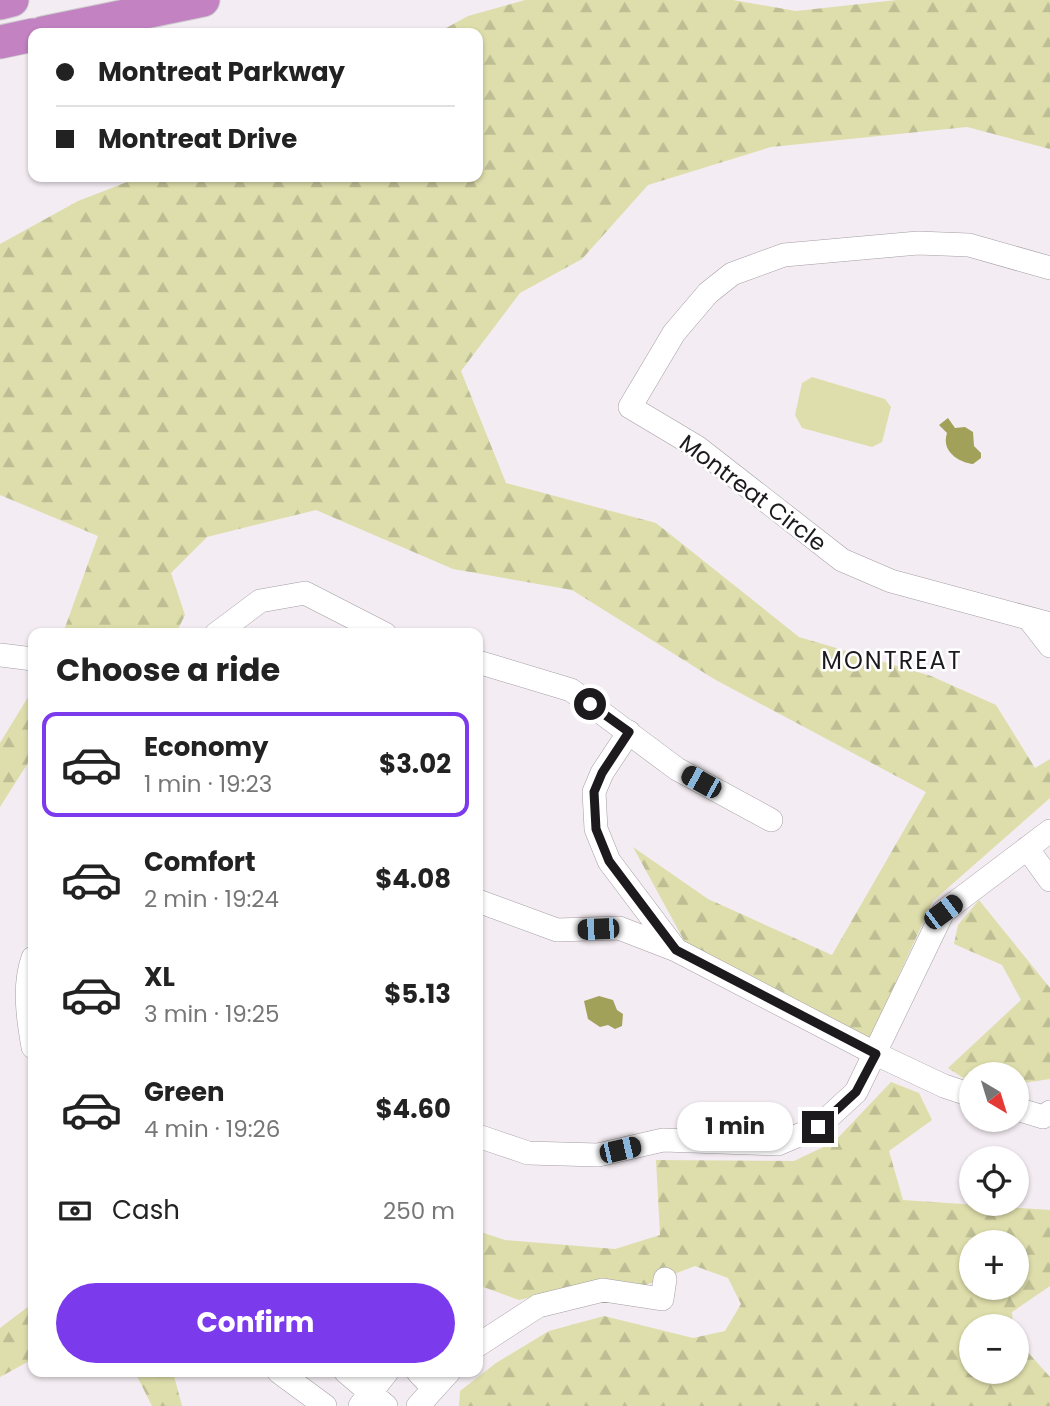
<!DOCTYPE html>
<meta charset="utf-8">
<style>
:root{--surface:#fff;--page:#f6f6f6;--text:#222;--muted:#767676;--line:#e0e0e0;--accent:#7c3aed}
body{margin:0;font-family:Poppins,sans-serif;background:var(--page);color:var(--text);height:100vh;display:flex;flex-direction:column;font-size:26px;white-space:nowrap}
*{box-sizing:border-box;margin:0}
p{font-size:23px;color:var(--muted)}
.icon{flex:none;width:38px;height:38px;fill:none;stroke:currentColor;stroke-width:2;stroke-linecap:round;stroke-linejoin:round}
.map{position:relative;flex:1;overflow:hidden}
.sheet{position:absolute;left:28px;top:628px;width:455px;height:749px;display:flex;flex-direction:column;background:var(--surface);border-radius:14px;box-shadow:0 2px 5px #0004}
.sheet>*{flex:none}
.top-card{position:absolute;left:28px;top:28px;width:455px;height:154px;border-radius:14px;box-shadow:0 2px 5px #0004;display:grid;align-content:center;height:154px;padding:0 28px;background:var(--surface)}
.needle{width:46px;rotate:142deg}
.buttons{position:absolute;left:959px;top:1062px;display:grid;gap:14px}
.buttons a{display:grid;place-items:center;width:70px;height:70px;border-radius:50%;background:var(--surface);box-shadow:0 2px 5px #0004;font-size:35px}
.end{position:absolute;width:32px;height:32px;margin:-16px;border:9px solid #1d1a1d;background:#fff;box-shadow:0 0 0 4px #fff}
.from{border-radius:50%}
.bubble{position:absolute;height:49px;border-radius:24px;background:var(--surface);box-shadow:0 2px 5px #0004;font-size:23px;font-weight:700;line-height:49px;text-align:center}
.car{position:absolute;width:21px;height:42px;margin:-21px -10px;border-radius:9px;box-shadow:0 0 5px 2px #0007;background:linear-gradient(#222 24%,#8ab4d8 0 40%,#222 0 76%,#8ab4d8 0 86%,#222 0)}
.top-card b{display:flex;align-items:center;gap:24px;height:66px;font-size:26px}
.top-card b+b{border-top:2px solid var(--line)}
.top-card i{width:18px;height:18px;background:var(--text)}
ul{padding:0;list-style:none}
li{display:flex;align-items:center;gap:21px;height:105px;margin:0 14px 10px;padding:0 14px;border:4px solid transparent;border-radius:14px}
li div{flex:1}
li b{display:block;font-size:26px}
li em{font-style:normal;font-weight:700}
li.selected{border-color:var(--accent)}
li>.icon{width:63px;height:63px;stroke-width:1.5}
h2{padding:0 28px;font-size:32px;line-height:84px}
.pay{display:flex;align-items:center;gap:18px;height:77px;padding:0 28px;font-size:26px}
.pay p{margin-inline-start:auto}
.primary-button{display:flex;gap:14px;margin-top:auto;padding:14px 28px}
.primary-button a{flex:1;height:80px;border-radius:42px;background:var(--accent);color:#fff;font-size:28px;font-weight:700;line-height:80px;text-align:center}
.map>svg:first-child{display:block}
.forest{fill:url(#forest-firs);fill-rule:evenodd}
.garden{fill:#dedeac}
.water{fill:#a2a15a}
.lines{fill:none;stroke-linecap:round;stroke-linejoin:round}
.minor-casing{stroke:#a59ea4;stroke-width:24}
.highway-casing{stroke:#cdcdcd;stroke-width:35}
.minor{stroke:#fff;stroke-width:23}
.highway{stroke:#c383c2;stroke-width:33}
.route{stroke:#1d1a1d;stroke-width:9}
.labels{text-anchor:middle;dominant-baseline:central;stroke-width:5;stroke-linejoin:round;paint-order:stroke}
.street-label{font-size:23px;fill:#1d1a1d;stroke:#fff}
.neighbourhood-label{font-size:24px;letter-spacing:2px;fill:#1d1a1d;stroke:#fff}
</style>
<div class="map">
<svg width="1050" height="1406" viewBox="0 0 1050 1406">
<defs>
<pattern id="forest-firs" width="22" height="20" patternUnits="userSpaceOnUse" patternTransform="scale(1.75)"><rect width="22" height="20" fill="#dedeac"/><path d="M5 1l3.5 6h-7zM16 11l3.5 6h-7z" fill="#bebe94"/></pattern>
</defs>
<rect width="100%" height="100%" fill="#f3ecf2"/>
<path class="forest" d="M525 0H733L796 11 897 0H1050V149L967 127 771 147 648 185 582 259 520 293 461 371 506 483 656 523 799 637 931 676 996 705 1035 768 1050 759V798L933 901 870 1038 686 944 633 847 708 899 832 955 926 792 714 679 572 590 453 569 316 510 207 537 171 573 185 615 176 633H63L98 536 0 495V244L78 201 140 177H478V33H437L468 16Z
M33 689V755L0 807V743Z
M979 900 1050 988V1079L1017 1084V1074H971V1083L948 1068 1021 1000 1002 965 954 944 958 925Z
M891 1082 919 1093 932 1120 889 1151 903 1200 1050 1210V1286L1012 1312 1013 1326H971V1372H1017V1340L1050 1377V1406H459L460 1391 496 1363 549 1331 604 1316 693 1338 725 1331 741 1304 728 1278 695 1266 646 1285 607 1281 519 1300 478 1285V1231L505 1240 615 1249 660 1235 656 1160 794 1161 834 1142ZM971 1242H1017V1288H971Z
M33 1303V1359L0 1377V1328Z
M135 1372H173L182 1406H152Z"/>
<path class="garden" d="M812 377 885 399 891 407 882 442 872 447 802 428 795 415 802 383Z"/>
<path class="water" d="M948 418 955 428 965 427 973 432 974 446 981 453V458L973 464C958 462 941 451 947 433L939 425Z
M599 996 613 1000 617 1010 623 1014 622 1026 615 1029 608 1025 600 1027 588 1019 584 1001Z"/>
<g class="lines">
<defs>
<path id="minor" d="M1050 268 969 245 918 243 784 255 732 274 708 293 674 333 630 407 697 447 842 560 891 581 1050 624
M1029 619 1050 646
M216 634 260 601 305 593 385 634
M0 655 33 659
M478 662 571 690 677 769 771 820
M629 732 602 773 594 792 596 829 609 861 676 950 876 1054 944 1086 971 1095
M1027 848 1050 880
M478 901 557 930 619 928 676 950
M33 958C23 985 28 1019 33 1047
M1017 1109 1043 1117 1050 1112
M478 1136 528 1153 598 1155 663 1140 778 1144 818 1127 856 1092 943 912 1050 831
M478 1345 538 1306 603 1290 662 1299 665 1279
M279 1372 325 1406
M346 1372 386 1406
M418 1372 433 1388
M360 1406 387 1372
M418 1406 449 1372"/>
<path id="highway" d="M0 3 12 0
M43 33 203 0
M0 42 33 35"/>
</defs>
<use href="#minor" class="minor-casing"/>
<use href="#highway" class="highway-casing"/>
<use href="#minor" class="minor"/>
<use href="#highway" class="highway"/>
</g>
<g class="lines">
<path class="route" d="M590 704 629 732 602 773 594 792 596 829 609 861 676 950 876 1054 856 1092 818 1127"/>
</g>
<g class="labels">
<g class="street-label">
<text transform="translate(753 493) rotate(37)">Montreat Circle</text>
</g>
<g class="neighbourhood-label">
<text x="892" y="660">MONTREAT</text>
</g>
</g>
</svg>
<div class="buttons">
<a><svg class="needle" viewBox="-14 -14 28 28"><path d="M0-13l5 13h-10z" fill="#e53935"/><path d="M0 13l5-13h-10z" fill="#767676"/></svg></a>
<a><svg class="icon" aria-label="locate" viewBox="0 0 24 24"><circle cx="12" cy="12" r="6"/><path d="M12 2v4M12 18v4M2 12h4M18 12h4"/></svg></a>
<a>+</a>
<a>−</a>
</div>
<i class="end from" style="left:590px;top:704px"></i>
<i class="end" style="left:818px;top:1127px"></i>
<div class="bubble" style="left:677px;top:1102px;width:116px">1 min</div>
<i class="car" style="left:701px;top:782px;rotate:299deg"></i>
<i class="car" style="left:943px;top:912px;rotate:53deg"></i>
<i class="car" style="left:598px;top:929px;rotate:268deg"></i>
<i class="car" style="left:620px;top:1150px;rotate:77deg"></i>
<div class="top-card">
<b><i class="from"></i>Montreat Parkway</b>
<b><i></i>Montreat Drive</b>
</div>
<section class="sheet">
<h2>Choose a ride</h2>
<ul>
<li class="selected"><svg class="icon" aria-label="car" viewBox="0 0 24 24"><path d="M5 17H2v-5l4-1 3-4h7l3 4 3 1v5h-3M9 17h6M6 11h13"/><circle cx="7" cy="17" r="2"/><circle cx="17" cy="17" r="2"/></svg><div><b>Economy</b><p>1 min · 19:23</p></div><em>$3.02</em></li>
<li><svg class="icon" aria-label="car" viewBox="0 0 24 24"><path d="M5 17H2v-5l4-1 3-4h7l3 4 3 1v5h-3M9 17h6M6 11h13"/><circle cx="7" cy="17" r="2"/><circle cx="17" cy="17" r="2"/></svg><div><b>Comfort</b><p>2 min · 19:24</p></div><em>$4.08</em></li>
<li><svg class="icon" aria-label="car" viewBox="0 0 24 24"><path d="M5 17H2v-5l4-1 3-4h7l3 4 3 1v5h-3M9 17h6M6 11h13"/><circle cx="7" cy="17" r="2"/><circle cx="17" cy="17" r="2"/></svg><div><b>XL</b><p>3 min · 19:25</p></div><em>$5.13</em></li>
<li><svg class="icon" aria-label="car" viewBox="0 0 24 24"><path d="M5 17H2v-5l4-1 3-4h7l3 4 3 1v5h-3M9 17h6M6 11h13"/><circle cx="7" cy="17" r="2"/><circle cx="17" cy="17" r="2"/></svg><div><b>Green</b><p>4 min · 19:26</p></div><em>$4.60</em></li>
</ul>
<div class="pay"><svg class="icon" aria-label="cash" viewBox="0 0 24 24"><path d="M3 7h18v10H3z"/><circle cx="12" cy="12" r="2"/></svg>Cash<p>250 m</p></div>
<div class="primary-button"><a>Confirm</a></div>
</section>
</div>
